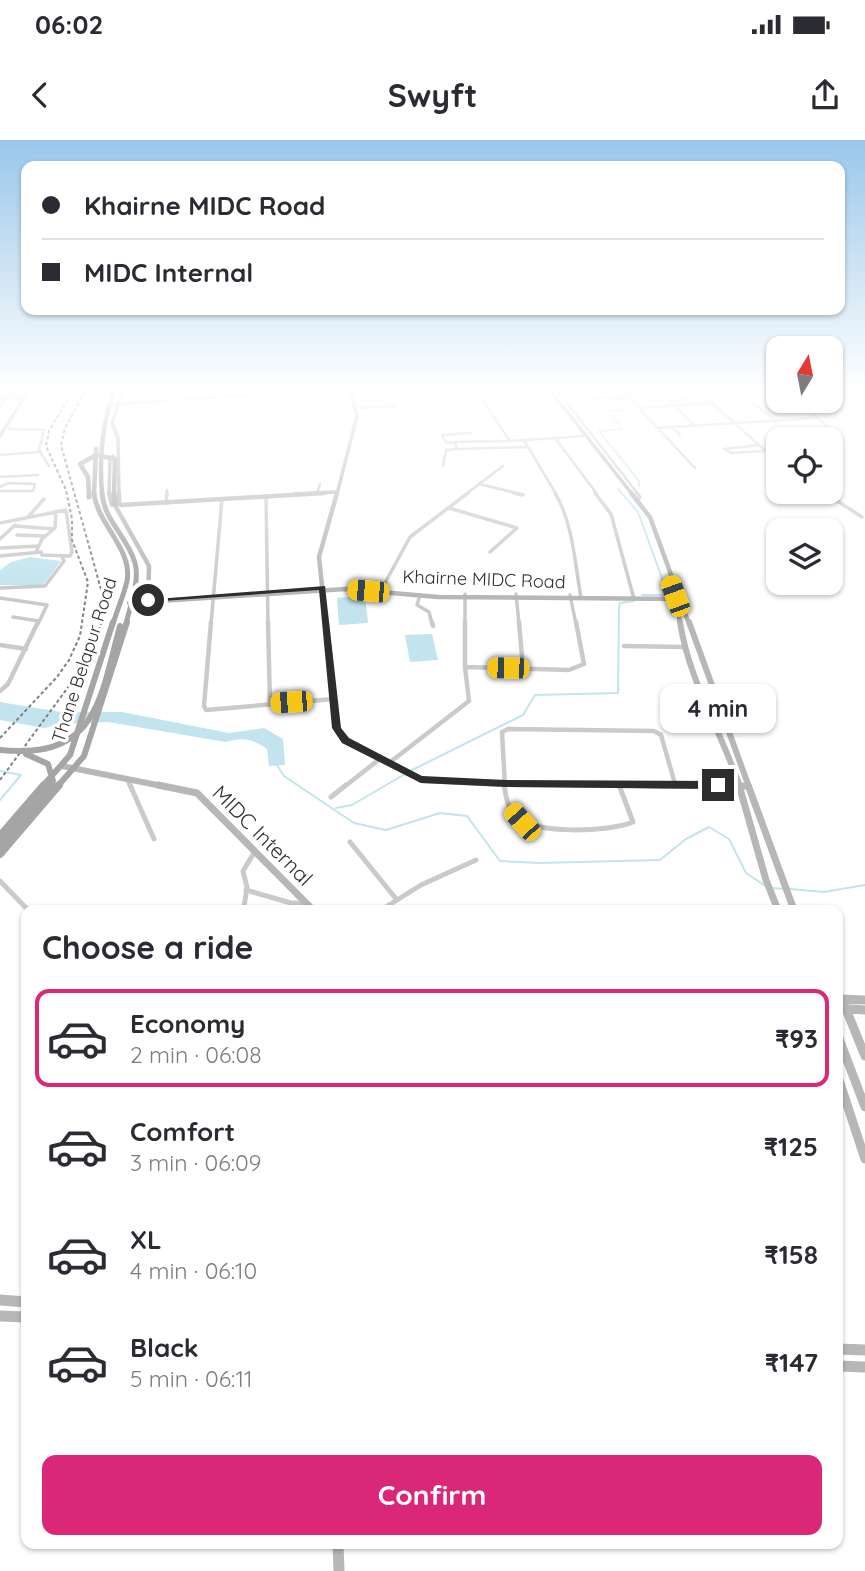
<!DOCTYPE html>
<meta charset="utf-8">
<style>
:root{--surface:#fff;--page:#f7f7f7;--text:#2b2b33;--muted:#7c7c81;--line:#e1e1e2;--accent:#db2777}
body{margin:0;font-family:Quicksand,sans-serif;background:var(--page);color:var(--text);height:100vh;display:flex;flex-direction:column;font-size:26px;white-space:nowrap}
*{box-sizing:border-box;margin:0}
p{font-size:23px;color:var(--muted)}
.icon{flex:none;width:38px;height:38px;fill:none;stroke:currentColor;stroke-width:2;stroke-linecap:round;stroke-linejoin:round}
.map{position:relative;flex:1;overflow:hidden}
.details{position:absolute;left:21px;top:765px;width:822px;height:644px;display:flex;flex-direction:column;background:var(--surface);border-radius:14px;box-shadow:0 2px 5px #0004}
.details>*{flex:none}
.top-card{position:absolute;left:21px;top:21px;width:824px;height:154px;border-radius:14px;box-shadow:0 2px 5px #0004;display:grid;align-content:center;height:154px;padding:0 21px;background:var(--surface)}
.needle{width:46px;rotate:10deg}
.controls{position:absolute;left:766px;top:196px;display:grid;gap:14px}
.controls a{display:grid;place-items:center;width:77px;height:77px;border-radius:14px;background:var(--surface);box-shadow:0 2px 5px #0004;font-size:35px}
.end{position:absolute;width:32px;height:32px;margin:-16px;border:9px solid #2d2d2d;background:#fff;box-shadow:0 0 0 4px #fff}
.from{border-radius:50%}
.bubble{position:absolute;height:49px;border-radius:14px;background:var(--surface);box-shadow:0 2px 5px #0004;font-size:23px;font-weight:700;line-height:49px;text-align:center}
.car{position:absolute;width:21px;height:42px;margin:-21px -10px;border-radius:9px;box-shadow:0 0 5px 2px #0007;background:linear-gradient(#f5c518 24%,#345 0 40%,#f5c518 0 76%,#345 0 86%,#f5c518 0)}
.top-card b{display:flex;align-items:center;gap:24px;height:66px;font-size:26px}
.top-card b+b{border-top:2px solid var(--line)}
.top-card i{width:18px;height:18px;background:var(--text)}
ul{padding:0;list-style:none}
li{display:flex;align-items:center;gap:21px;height:98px;margin:0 14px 10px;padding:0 7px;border:4px solid transparent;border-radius:14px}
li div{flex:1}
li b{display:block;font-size:26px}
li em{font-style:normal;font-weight:700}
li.on{border-color:var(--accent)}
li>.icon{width:63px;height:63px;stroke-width:1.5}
h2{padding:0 21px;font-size:32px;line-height:84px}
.action{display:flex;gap:14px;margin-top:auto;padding:14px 21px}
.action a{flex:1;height:80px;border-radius:14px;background:var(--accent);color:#fff;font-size:28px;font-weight:700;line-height:80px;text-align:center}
.status{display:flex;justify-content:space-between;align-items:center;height:49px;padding:0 35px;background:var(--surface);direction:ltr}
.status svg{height:19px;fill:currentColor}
header{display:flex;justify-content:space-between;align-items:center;height:91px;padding:0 21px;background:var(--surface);font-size:32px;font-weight:700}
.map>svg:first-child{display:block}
.water{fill:#c2e4ee}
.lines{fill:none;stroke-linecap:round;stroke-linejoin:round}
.stream{stroke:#c2e4ee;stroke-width:2}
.street-far3{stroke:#cacaca;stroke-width:2.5}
.street-far2{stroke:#cacaca;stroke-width:3.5}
.street-far1{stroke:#cacaca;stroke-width:4.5}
.street{stroke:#cacaca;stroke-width:5}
.secondary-far5{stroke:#b7b7b7;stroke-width:3.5}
.secondary-far4{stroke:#b7b7b7;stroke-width:4.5}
.secondary-far3{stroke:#b7b7b7;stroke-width:6}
.secondary-far2{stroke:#b7b7b7;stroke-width:7}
.secondary-far1{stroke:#b7b7b7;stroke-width:9}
.secondary{stroke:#b7b7b7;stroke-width:11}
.primary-far3{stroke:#a5a5a5;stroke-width:4.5}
.primary-far2{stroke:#a5a5a5;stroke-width:5}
.primary-far1{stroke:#a5a5a5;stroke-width:6}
.primary{stroke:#a5a5a5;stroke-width:8}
.rail{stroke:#828282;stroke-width:2;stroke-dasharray:3.5 2.5;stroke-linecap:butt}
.primary-bridge-far3{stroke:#a5a5a5;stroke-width:4.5}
.primary-bridge-far2{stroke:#a5a5a5;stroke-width:5}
.primary-bridge-far1{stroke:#a5a5a5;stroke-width:6}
.primary-bridge{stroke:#a5a5a5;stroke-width:8}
.route{fill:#2d2d2d}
.labels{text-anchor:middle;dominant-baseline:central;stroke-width:7;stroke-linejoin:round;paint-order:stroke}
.far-street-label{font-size:18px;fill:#2d2d2d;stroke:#fff}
.street-label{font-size:21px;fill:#2d2d2d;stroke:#fff}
</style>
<div class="status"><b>06:02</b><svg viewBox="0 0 49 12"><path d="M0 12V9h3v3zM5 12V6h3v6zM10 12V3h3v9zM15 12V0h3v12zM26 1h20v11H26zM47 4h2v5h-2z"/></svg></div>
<header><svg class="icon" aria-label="back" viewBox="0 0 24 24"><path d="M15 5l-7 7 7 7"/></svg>Swyft<svg class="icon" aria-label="share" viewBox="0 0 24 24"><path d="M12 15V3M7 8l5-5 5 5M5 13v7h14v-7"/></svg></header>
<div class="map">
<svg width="865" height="1431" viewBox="0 0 865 1431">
<rect width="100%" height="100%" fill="#fff"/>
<path class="water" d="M30 417 61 421 43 445H0V430L11 422Z
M365 456 368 483 339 485 337 458Z
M432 494 438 520 410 522 405 495Z
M0 562 61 572H122L229 593 264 588 283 599 285 625 269 626 267 609C253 599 243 597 226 602L108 582 63 584 44 588 0 580Z"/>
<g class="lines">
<path class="stream" d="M639 346V341L599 291 622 289 608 271 624 270 614 259 651 257 645 250
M618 349 638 372 667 452 666 455H642
M277 625 284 636 354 683 386 690 440 673 467 676 500 721 539 723 660 720 686 699 709 687 729 699 746 733 767 747
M0 631 21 635 0 660
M410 631 523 575 535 555 618 553 619 468 620 463 634 461
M336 668 352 665 405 634
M772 748 784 749
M790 749 824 752 865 745"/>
<path class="street-far3" d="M265 250 261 253 271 252 269 250
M557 250 638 354
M588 250 594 258 627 256
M622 250 695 328
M659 250 695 286
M697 250 776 320 771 323 779 335
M738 250 776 282
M831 251 837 255
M0 258 24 257
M179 260 262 254
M483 261 510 301 586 296
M670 261 685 260 681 256
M109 265 172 260
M0 267 12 250
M355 268 396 266
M638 268 711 263
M818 278 838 296
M672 287 680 295
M657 288 818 278 794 261
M9 289 44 290 39 310 49 326
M555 298 597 354
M524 300 556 354
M454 303 446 302 442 295 471 293
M759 305 724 309 731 313 764 311
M457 309 528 307
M0 315 39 312
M443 326 446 310 457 309 455 302 510 301
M0 337 38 335
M479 344 521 354
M0 347 8 343 35 344 33 351H0
M803 352 812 354
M317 353 320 344
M167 354V350
M466 354 503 326"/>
<path class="street-far2" d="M514 353 523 355
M555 353C573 383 575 424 581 458
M595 353 611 374 634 459
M806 353 839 362 862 377
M266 356 268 484
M637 361 640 357 637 353
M166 363 167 353
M449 368 517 388 490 412
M28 377 44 359
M0 383 66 370 72 412 70 416 42 415 41 412 0 416
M15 386 54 389
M17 395 45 396
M0 399 15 385
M0 408 39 406
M36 412 42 399 55 388 56 371
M0 448 45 446 64 421 62 417
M380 452 410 397 468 353
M465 454V484
M516 454 519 484
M420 455 417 465 429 472 432 484
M570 455 576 484
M0 458 47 465 38 484
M13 477 39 481
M211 484 222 359"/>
<path class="street-far1" d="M211 482 204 566 206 570 333 559
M268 482 270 564
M432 482 433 486
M519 482 523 528
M0 505 26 509
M624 506 684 507
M465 527 569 530 584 524 576 482
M0 551 8 544 38 482
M389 623 469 561 465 527V482
M127 639 131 647
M619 644 620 647
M344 647 381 618
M505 647 502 592 508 589 654 591 661 595 675 644"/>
<path class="street" d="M130 645 154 699
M504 645C506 656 507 667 515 676 535 695 609 692 633 682L619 645
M331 657 346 645
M350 702 397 760
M0 741 28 770
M246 750 291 763H306
M248 770 244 767 247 747 243 731 255 711
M381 770 421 745 476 720"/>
<path class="secondary-far5" d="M550 250 632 354
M0 296 29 250
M109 354 110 318 113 316
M119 354 118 298 112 283 123 250
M295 354 336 352
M337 354 357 276 350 250"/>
<path class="secondary-far4" d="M109 353 112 365
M119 353V364
M631 353 650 377 689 484
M121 365 324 353
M116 367 149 426 148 463
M129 463 345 449 438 457 680 459
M677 463 680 484
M326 484 319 417 337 353"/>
<path class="secondary-far3" d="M326 482 337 588 346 600 421 640 506 644 747 646
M680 482C689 541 721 591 740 647
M689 482 749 647
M62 626 167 647"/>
<path class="secondary-far2" d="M158 645 197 653 313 770
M650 645 747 646
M739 645 766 740 778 770
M748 645 794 770"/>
<path class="secondary-far1" d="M841 859 865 860
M842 859 865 916
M838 868 865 870
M838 896 865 967
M838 937 865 1019"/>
<path class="secondary" d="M0 1160 26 1162
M0 1176 26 1177
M838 1209 865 1210
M838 1226 865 1227
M338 1404 339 1431"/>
<path class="primary-far3" d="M94 354 96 309
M102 354C99 318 102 285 114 250"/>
<path class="primary-far2" d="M94 353C97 384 133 409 127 441 124 455 117 470 113 484
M102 353C104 381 128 397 135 423 140 441 130 466 126 484
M114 353 115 364"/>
<path class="primary-far1" d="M42 647 70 615 113 482
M57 647 84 616 127 482"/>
<path class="primary" d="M0 696 44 645
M0 714 59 645"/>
<path class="rail" d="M0 598 57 537 69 520 80 496 88 442 72 400V379L66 350 46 306 49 291 73 250
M0 640 85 524 103 479 102 453 61 305 65 288 86 250"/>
<path class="primary-bridge-far3" d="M89 354 88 337 80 324 96 315 115 319 114 353"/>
<path class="primary-bridge-far2" d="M89 353V357"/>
<path class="primary-bridge-far1" d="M0 610C97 620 100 560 120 486
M26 614 48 624 53 641 50 647"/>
<path class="primary-bridge" d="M0 705 51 645"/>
</g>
<linearGradient id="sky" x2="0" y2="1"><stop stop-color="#99c7ea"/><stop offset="0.55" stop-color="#fff"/><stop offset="1" stop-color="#fff" stop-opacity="0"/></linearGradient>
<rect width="865" height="451" fill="url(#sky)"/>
<path class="route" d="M325 446 341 588 349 598 422 636 506 640 718 641 723 645 718 649 506 647 421 643 342 603 332 588 319 450 148 462 144 460Z"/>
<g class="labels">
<g class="far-street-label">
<text transform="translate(484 439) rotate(2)">Khairne MIDC Road</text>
<text transform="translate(84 520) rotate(-72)">Thane Belapur Road</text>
</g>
<g class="street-label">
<text transform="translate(263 695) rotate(45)">MIDC Internal</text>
</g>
</g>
</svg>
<div class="controls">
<a><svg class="needle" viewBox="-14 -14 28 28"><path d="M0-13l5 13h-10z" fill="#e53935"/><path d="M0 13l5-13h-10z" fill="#7c7c81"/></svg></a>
<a><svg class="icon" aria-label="locate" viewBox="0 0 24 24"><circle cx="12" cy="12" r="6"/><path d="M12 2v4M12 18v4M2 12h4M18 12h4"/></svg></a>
<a><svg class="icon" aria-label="layers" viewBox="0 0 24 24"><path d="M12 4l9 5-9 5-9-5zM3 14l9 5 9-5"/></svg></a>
</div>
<i class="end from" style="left:148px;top:460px"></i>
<i class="end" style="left:718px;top:645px"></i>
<div class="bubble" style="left:660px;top:544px;width:116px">4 min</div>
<i class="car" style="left:368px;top:451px;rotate:275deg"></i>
<i class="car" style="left:675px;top:456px;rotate:340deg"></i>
<i class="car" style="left:508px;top:528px;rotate:271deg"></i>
<i class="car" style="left:291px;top:562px;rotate:266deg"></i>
<i class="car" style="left:522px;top:682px;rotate:318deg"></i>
<div class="top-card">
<b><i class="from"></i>Khairne MIDC Road</b>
<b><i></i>MIDC Internal</b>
</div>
<section class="details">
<h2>Choose a ride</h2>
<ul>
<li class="on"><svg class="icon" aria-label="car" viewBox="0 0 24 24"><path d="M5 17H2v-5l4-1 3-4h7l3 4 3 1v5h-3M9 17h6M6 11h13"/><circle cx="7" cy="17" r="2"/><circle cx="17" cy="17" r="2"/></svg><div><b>Economy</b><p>2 min · 06:08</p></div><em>₹93</em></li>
<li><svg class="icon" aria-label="car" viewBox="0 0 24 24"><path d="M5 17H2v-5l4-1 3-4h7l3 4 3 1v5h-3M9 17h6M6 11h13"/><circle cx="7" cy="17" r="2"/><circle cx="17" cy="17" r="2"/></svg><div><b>Comfort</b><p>3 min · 06:09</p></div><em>₹125</em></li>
<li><svg class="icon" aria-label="car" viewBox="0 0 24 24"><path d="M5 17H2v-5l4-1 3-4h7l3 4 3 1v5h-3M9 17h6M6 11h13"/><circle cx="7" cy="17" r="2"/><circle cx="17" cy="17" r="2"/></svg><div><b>XL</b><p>4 min · 06:10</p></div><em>₹158</em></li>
<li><svg class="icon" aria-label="car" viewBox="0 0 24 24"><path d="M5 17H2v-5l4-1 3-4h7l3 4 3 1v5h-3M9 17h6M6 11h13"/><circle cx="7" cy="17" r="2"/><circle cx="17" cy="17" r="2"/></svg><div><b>Black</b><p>5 min · 06:11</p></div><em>₹147</em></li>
</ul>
<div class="action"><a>Confirm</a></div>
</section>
</div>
